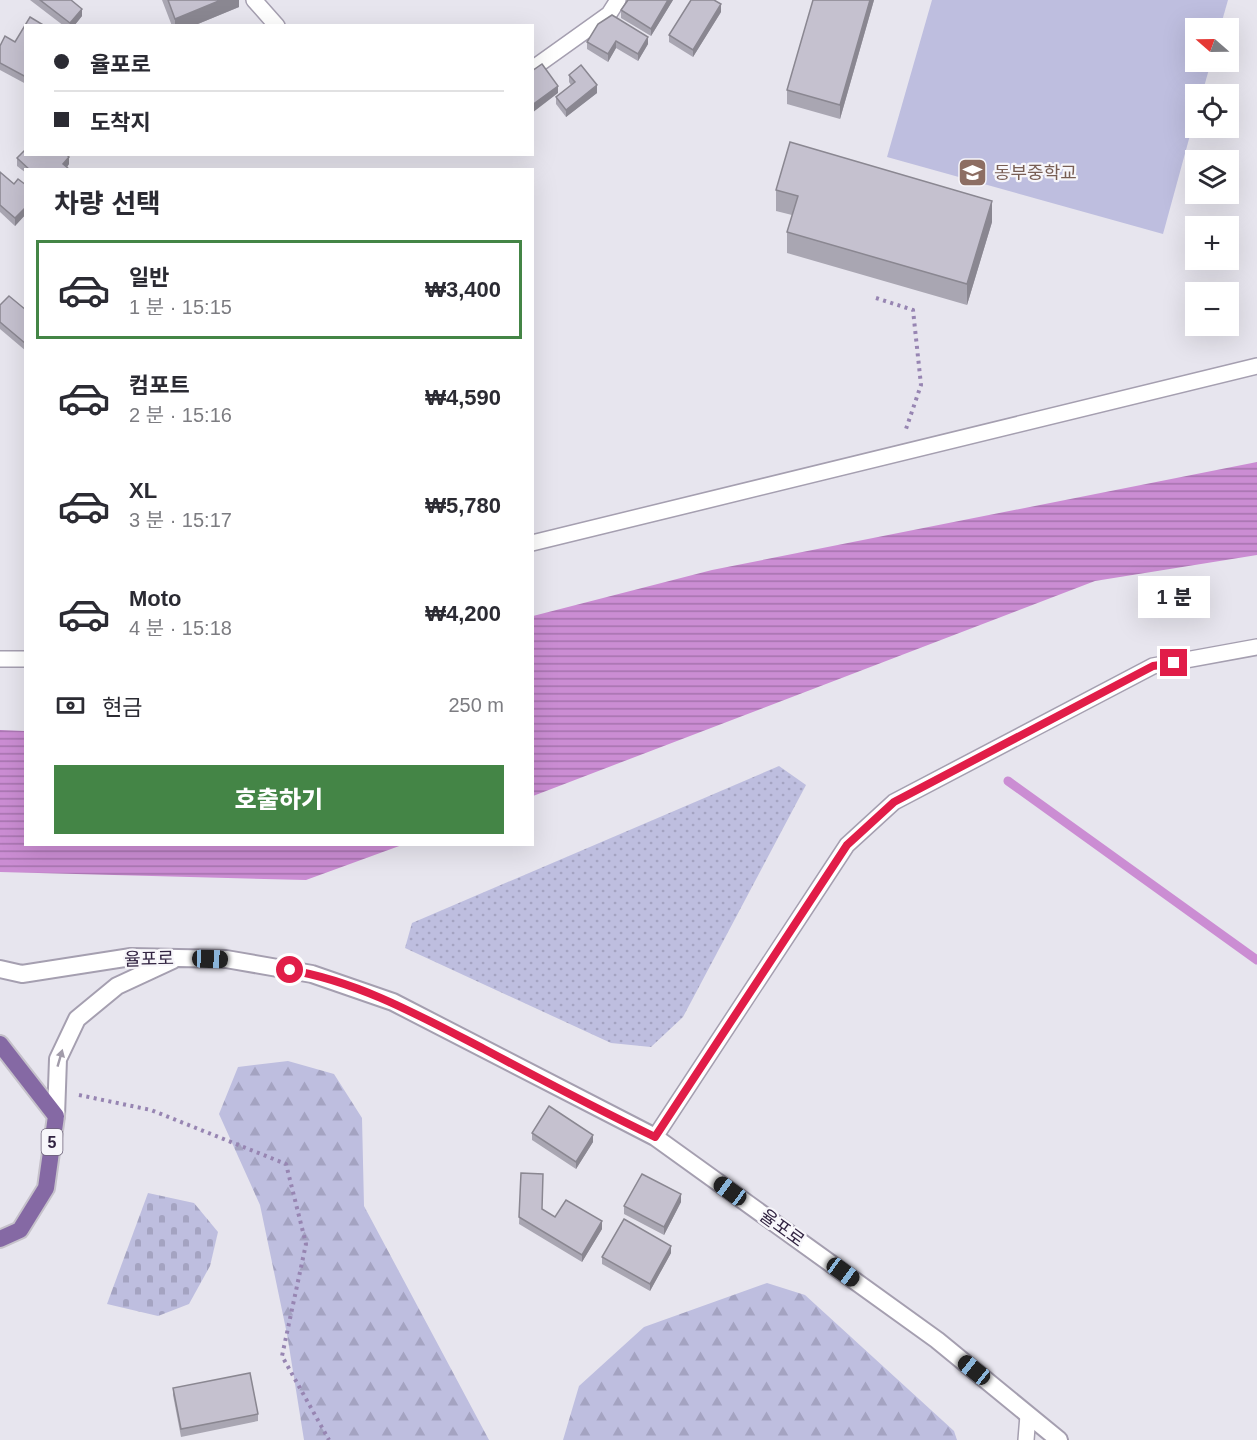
<!DOCTYPE html>
<html lang="ko">
<meta charset="utf-8">
<style>
:root{--surface:#fff;--page:#f7f7f7;--text:#2b2b33;--muted:#7c7c81;--line:#e1e1e2;--accent:#448546}
body{margin:0;font-family:Arial,"Noto Sans KR",sans-serif;background:var(--page);color:var(--text);height:100vh;display:flex;flex-direction:column;font-size:22px;white-space:nowrap}
*{box-sizing:border-box;margin:0}
p{font-size:20px;color:var(--muted)}
.icon{flex:none;width:33px;height:33px;fill:none;stroke:currentColor;stroke-width:2;stroke-linecap:round;stroke-linejoin:round}
.map{position:relative;flex:1;overflow:hidden}
.panel{position:absolute;left:24px;top:168px;width:510px;height:678px;display:flex;flex-direction:column;background:var(--surface);border-radius:0px;box-shadow:0 6px 24px #0002}
.panel>*{flex:none}
.banner{position:absolute;left:24px;top:24px;width:510px;height:132px;border-radius:0px;box-shadow:0 6px 24px #0002;display:grid;align-content:center;height:132px;padding:0 30px;background:var(--surface)}
.needle{width:39px;rotate:290deg}
.buttons{position:absolute;left:1185px;top:18px;display:grid;gap:12px}
.buttons a{display:grid;place-items:center;width:54px;height:54px;border-radius:0px;background:var(--surface);box-shadow:0 6px 24px #0002;font-size:30px}
.end{position:absolute;width:27px;height:27px;margin:-14px;border:8px solid #e11d48;background:#fff;box-shadow:0 0 0 3px #fff}
.from{border-radius:50%}
.bubble{position:absolute;height:42px;border-radius:0px;background:var(--surface);box-shadow:0 6px 24px #0002;font-size:20px;font-weight:800;line-height:42px;text-align:center}
.car{position:absolute;width:18px;height:36px;margin:-18px -9px;border-radius:8px;box-shadow:0 0 4px 2px #0007;background:linear-gradient(#222 24%,#8ab4d8 0 40%,#222 0 76%,#8ab4d8 0 86%,#222 0)}
.banner b{display:flex;align-items:center;gap:21px;height:57px;font-size:22px}
.banner b+b{border-top:2px solid var(--line)}
.banner i{width:15px;height:15px;background:var(--text)}
ul{padding:0;list-style:none}
li{display:flex;align-items:center;gap:18px;height:99px;margin:0 12px 9px;padding:0 18px;border:3px solid transparent;border-radius:0px}
li div{flex:1}
li b{display:block;font-size:22px}
li em{font-style:normal;font-weight:800}
li.current{border-color:var(--accent)}
li>.icon{width:54px;height:54px;stroke-width:1.5}
h2{padding:0 30px;font-size:27px;line-height:72px}
.pay{display:flex;align-items:center;gap:15px;height:66px;padding:0 30px;font-size:22px}
.pay p{margin-inline-start:auto}
.button{display:flex;gap:12px;margin-top:auto;padding:12px 30px}
.button a{flex:1;height:69px;border-radius:0px;background:var(--accent);color:#fff;font-size:24px;font-weight:800;line-height:69px;text-align:center}
.map>svg:first-child{display:block}
.grass{fill:url(#grass-dots)}
.forest{fill:url(#forest-firs)}
.cemetery{fill:url(#cemetery-stones)}
.pitch{fill:#bebedf}
.water{fill:url(#water-rules)}
.lines{fill:none;stroke-linecap:round;stroke-linejoin:round}
.stream{stroke:#cb8dd3;stroke-width:9}
.service-casing{stroke:#a59fb0;stroke-width:18}
.tertiary-casing{stroke:#a59fb0;stroke-width:20}
.primary-casing{stroke:#c5c1ca;stroke-width:20}
.path{stroke:#9785b2;stroke-width:4;stroke-dasharray:3 4.5;stroke-linecap:butt}
.service{stroke:#fff;stroke-width:15}
.tertiary{stroke:#fff;stroke-width:16}
.primary{stroke:#8569a4;stroke-width:16}
.wall{fill:#a9a6b2}
.shaded-wall{fill:#8a8791}
.building{fill:#c5c1cf;stroke:#8a8791;stroke-width:1.5}
.oneway{fill:#a29caa}
.route{stroke:#e11d48;stroke-width:8}
.labels{text-anchor:middle;dominant-baseline:central;stroke-width:4.5;stroke-linejoin:round;paint-order:stroke}
.shield{fill:#f7f6fa;stroke:#6c6278;stroke-width:1.5}
.shield-label{font-size:16px;font-weight:bold;fill:#312341}
.education-label{font-size:18px;fill:#785e54;stroke:#f7f6fa;text-anchor:start}
.street-label{font-size:18px;fill:#312341;stroke:#f7f6fa}
</style>
<div class="map">
<svg width="1257" height="1440" viewBox="0 0 1257 1440">
<defs>
<pattern id="grass-dots" width="8" height="8" patternUnits="userSpaceOnUse" patternTransform="scale(1.5)"><rect width="8" height="8" fill="#bebedf"/><path d="M2 2h.1M6 6h.1" fill="none" stroke="#a4a3c1" stroke-width="1.8" stroke-linecap="round"/></pattern>
<pattern id="forest-firs" width="22" height="20" patternUnits="userSpaceOnUse" patternTransform="scale(1.5)"><rect width="22" height="20" fill="#bebedf"/><path d="M5 1l3.5 6h-7zM16 11l3.5 6h-7z" fill="#a4a3c1"/></pattern>
<pattern id="cemetery-stones" width="16" height="16" patternUnits="userSpaceOnUse" patternTransform="scale(1.5)"><rect width="16" height="16" fill="#bebedf"/><path d="M2 7V4a2 2 0 0 1 4 0v3zM10 15v-3a2 2 0 0 1 4 0v3z" fill="#a4a3c1"/></pattern>
<pattern id="water-rules" width="6" height="5" patternUnits="userSpaceOnUse" patternTransform="scale(1.5)"><rect width="6" height="5" fill="#cb8dd3"/><path d="M0 2.5h6" fill="none" stroke="#a573ad"/></pattern>
</defs>
<rect width="100%" height="100%" fill="#e7e5ee"/>
<path class="grass" d="M779 766 806 785 683 1017 651 1047 611 1043 405 948 412 923Z"/>
<path class="forest" d="M288 1061 334 1074 362 1118 364 1206 489 1440H304L287 1334 260 1205 219 1114 238 1067Z
M767 1283 805 1295 954 1431 957 1440H563L579 1386 644 1327Z"/>
<path class="cemetery" d="M148 1193 194 1203 218 1232 210 1266 189 1304 158 1316 107 1304Z"/>
<path class="pitch" d="M932 0H1228L1220 28H1196V62H1211L1202 94H1196L1195 117 1163 234 887 157Z"/>
<path class="water" d="M1257 462V555L1095 581 533 796V616L712 570Z
M0 730 25 731 26 844 402 845 306 880 0 872Z"/>
<g class="lines">
<path class="stream" d="M1008 781 1257 960"/>
<defs>
<path id="service" d="M254 0 277 26
M532 69 609 14 618 0
M532 543 1257 366
M0 659H26
M655 1137 847 845 894 802 1153 666 1257 647
M1026 1440 1028 1415"/>
<path id="tertiary" d="M0 969 22 974 131 957 226 959 312 974 393 1002 655 1137 937 1340 1059 1440
M56 1116 58 1059 77 1019 117 986 173 960"/>
<path id="primary" d="M0 1044 56 1116 46 1188 20 1230 0 1239"/>
</defs>
<use href="#service" class="service-casing"/>
<use href="#tertiary" class="tertiary-casing"/>
<use href="#primary" class="primary-casing"/>
<path class="path" d="M876 298 913 310 921 385 906 429
M79 1095 151 1110 286 1164 306 1244 282 1356 329 1440"/>
<use href="#service" class="service"/>
<use href="#tertiary" class="tertiary"/>
<use href="#primary" class="primary"/>
</g>
<path class="wall" d="M30 0H71L82 16 74 26H64Z
M162 0H239V7L193 26H172Z
M673 0 651 36 621 18V10Z
M813 0H874L840 119 787 104V90Z
M721 12 693 57 669 42V35Z
M598 24 648 44 638 61 616 48 608 62 587 49V42Z
M26 26V84L0 70V46L15 42Z
M569 75 597 93 566 117 556 104V97L571 85 569 82Z
M17 158 69 164 67 167 69 170H26V173L17 166Z
M0 172 14 184 26 185V214L15 226 0 212Z
M776 190 992 222 967 305 787 253V232L792 215 776 211Z
M0 305 26 310V351L0 329Z
M532 1133 593 1142 576 1169 532 1140Z
M521 1173 542 1209 555 1217 602 1229 582 1262 519 1224Z
M681 1202 664 1235 624 1214V1206Z
M671 1253 650 1291 602 1264V1257Z
M173 1388 258 1414V1421L181 1437 173 1395Z"/>
<path class="shaded-wall" d="M221 0H239V7L193 26H175V19Z
M668 0H673L651 36V29Z
M870 0H874L840 119V105Z
M721 4V12L693 57V50Z
M82 9V16L74 26H70V23Z
M648 37V44L638 61V54Z
M616 41V48L608 62V54Z
M597 85V93L566 117V110Z
M558 86V93L532 113V105Z
M69 157V164L65 170 63 164Z
M992 201V222L967 305V284Z
M26 207V214L15 226V218Z
M593 1135V1142L576 1169V1162Z
M681 1194V1202L664 1235V1227Z
M602 1221V1229L582 1262V1255Z
M671 1246V1253L650 1291V1284Z"/>
<path class="building" d="M40 0H71L82 9 70 23Z
M168 0H221L175 19Z
M628 0H668L651 29 621 10Z
M691 0H714L721 4 693 50 669 35Z
M813 0H870L840 105 787 90Z
M612 15 648 37 638 54 616 41 608 54 587 42 598 24Z
M30 17 45 26H26V77L0 63V46L5 36 15 42Z
M542 64 558 86 532 105V71Z
M581 65 597 85 566 110 556 97 575 82 569 75Z
M790 142 992 201 967 284 787 232 798 196 776 190Z
M26 149V154H66L69 157 63 164 69 169 68 170H30L17 158Z
M0 172 14 184 18 179 26 185V207L15 218 0 205Z
M9 296 26 310V344L0 322V305Z
M549 1106 593 1135 576 1162 532 1133Z
M521 1173 543 1174 542 1209 555 1217 566 1200 602 1221 582 1255 519 1217Z
M642 1174 681 1194 664 1227 624 1206Z
M624 1219 671 1246 650 1284 602 1257Z
M250 1373 258 1414 181 1429 173 1388Z"/>
<defs><path id="oneway-solid" d="M-6-.8H1V-3.2L6.5 0L1 3.2V.8H-6Z" transform="scale(1.5)"/></defs>
<use class="oneway" href="#oneway-solid" transform="translate(60 1058) rotate(-74)"/>
<g class="lines">
<path class="route" d="M290 970C360 982 422 1017 484 1049 540 1079 597 1109 655 1137L847 845 894 802 1153 666 1174 663"/>
</g>
<defs>
<symbol id="school-square" viewBox="-11 -11 22 22"><rect x="-9" y="-9" width="18" height="18" rx="4" fill="#8d6e63" stroke="#f7f6fa"/><path d="M0-5L7-2L0 1L-7-2ZM-4 1L0 2.5L4 1V4Q0 6-4 4Z" fill="#fff"/></symbol>
</defs>
<g fill-rule="evenodd">
<use href="#school-square" x="956" y="156" width="33" height="33"/>
</g>
<g class="labels">
<rect class="shield" x="41.5" y="1129" width="21" height="26" rx="4.5"/>
<g class="shield-label">
<text x="52" y="1142">5</text>
</g>
<g class="education-label">
<text x="994" y="173">동부중학교</text>
</g>
<g class="street-label">
<text transform="translate(149 959) rotate(-1)">율포로</text>
<text transform="translate(782 1228) rotate(36)">율포로</text>
</g>
</g>
</svg>
<div class="buttons">
<a><svg class="needle" viewBox="-14 -14 28 28"><path d="M0-13l5 13h-10z" fill="#e53935"/><path d="M0 13l5-13h-10z" fill="#7c7c81"/></svg></a>
<a><svg class="icon" aria-label="locate" viewBox="0 0 24 24"><circle cx="12" cy="12" r="6"/><path d="M12 2v4M12 18v4M2 12h4M18 12h4"/></svg></a>
<a><svg class="icon" aria-label="layers" viewBox="0 0 24 24"><path d="M12 4l9 5-9 5-9-5zM3 14l9 5 9-5"/></svg></a>
<a>+</a>
<a>−</a>
</div>
<i class="end from" style="left:290px;top:970px"></i>
<i class="end" style="left:1174px;top:663px"></i>
<div class="bubble" style="left:1138px;top:576px;width:72px">1 분</div>
<i class="car" style="left:210px;top:959px;rotate:92deg"></i>
<i class="car" style="left:730px;top:1191px;rotate:306deg"></i>
<i class="car" style="left:843px;top:1272px;rotate:126deg"></i>
<i class="car" style="left:974px;top:1370px;rotate:309deg"></i>
<div class="banner">
<b><i class="from"></i>율포로</b>
<b><i></i>도착지</b>
</div>
<section class="panel">
<h2>차량 선택</h2>
<ul>
<li class="current"><svg class="icon" aria-label="car" viewBox="0 0 24 24"><path d="M5 17H2v-5l4-1 3-4h7l3 4 3 1v5h-3M9 17h6M6 11h13"/><circle cx="7" cy="17" r="2"/><circle cx="17" cy="17" r="2"/></svg><div><b>일반</b><p>1 분 · 15:15</p></div><em>₩3,400</em></li>
<li><svg class="icon" aria-label="car" viewBox="0 0 24 24"><path d="M5 17H2v-5l4-1 3-4h7l3 4 3 1v5h-3M9 17h6M6 11h13"/><circle cx="7" cy="17" r="2"/><circle cx="17" cy="17" r="2"/></svg><div><b>컴포트</b><p>2 분 · 15:16</p></div><em>₩4,590</em></li>
<li><svg class="icon" aria-label="car" viewBox="0 0 24 24"><path d="M5 17H2v-5l4-1 3-4h7l3 4 3 1v5h-3M9 17h6M6 11h13"/><circle cx="7" cy="17" r="2"/><circle cx="17" cy="17" r="2"/></svg><div><b>XL</b><p>3 분 · 15:17</p></div><em>₩5,780</em></li>
<li><svg class="icon" aria-label="car" viewBox="0 0 24 24"><path d="M5 17H2v-5l4-1 3-4h7l3 4 3 1v5h-3M9 17h6M6 11h13"/><circle cx="7" cy="17" r="2"/><circle cx="17" cy="17" r="2"/></svg><div><b>Moto</b><p>4 분 · 15:18</p></div><em>₩4,200</em></li>
</ul>
<div class="pay"><svg class="icon" aria-label="cash" viewBox="0 0 24 24"><path d="M3 7h18v10H3z"/><circle cx="12" cy="12" r="2"/></svg>현금<p>250 m</p></div>
<div class="button"><a>호출하기</a></div>
</section>
</div>
